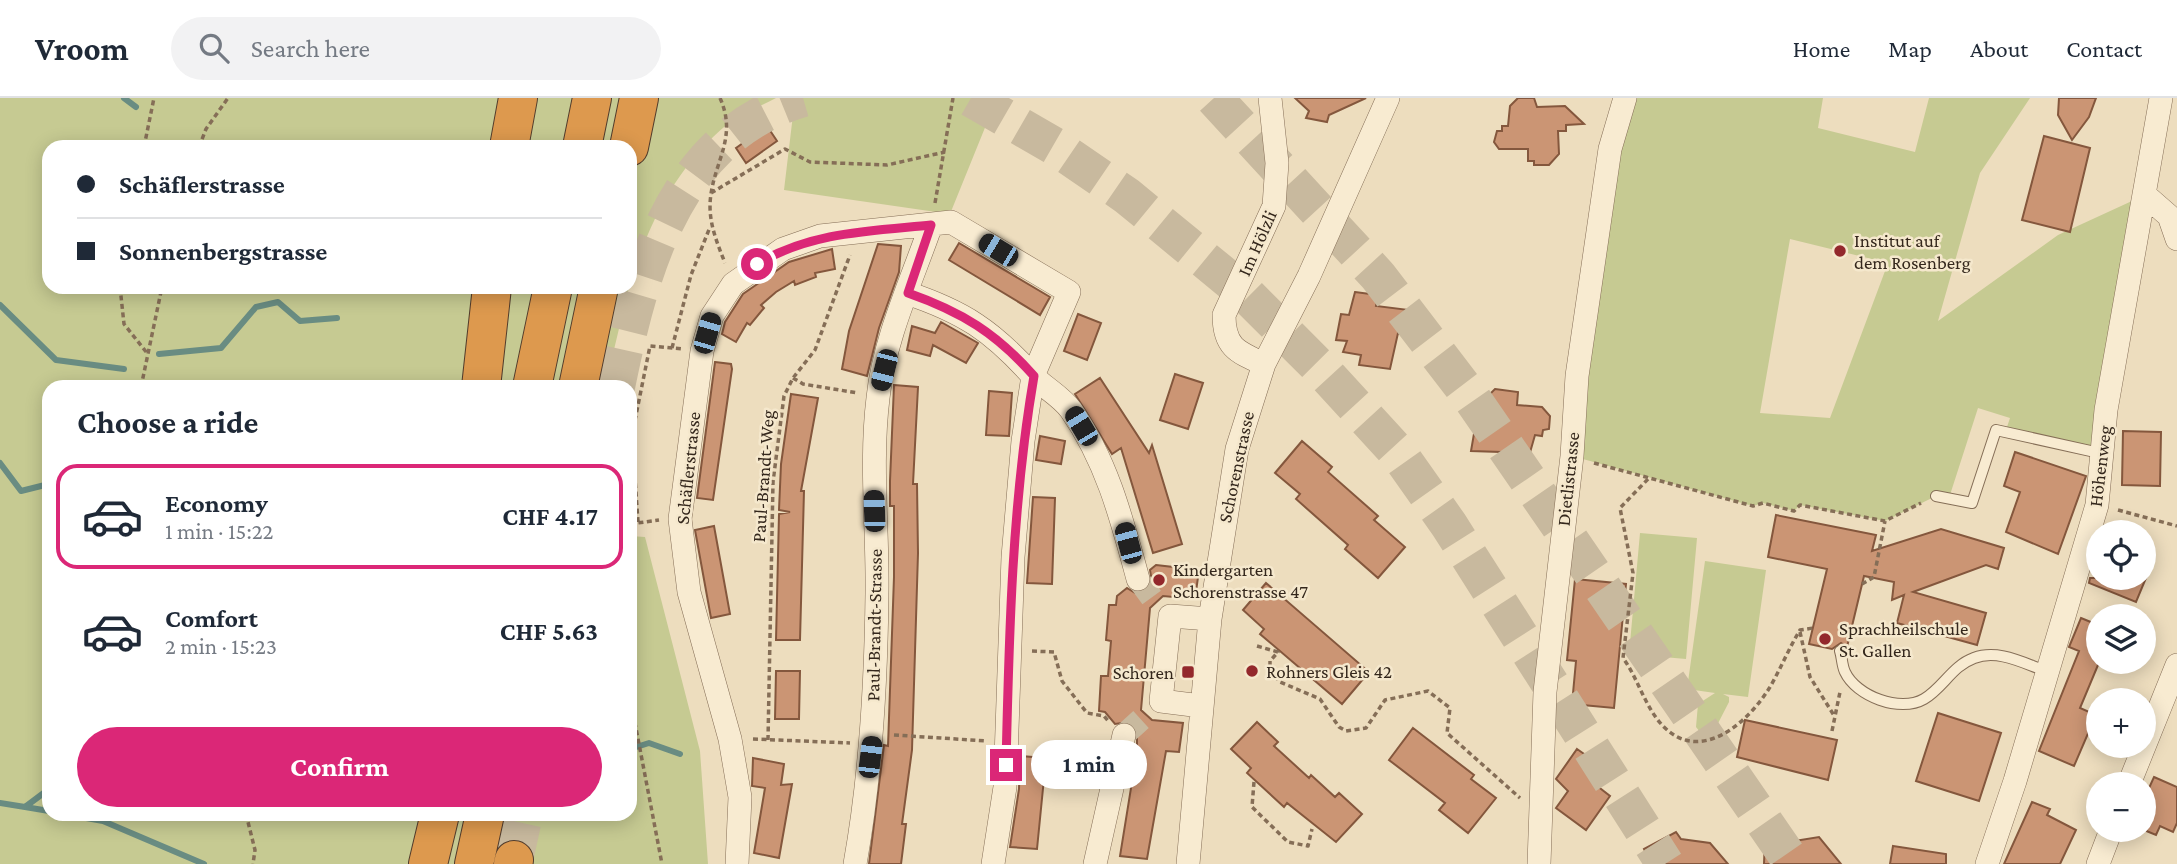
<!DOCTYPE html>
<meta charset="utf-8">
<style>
:root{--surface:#fff;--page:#f2f2f3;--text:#1f2937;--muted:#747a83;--line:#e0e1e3;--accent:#db2777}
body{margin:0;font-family:"Crimson Pro",serif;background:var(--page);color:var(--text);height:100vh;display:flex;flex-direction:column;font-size:26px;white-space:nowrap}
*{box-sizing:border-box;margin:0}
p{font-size:23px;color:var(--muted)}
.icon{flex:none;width:38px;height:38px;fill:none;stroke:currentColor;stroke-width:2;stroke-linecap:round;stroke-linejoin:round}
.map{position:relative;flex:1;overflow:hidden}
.sheet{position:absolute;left:42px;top:282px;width:595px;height:441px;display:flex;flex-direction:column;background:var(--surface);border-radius:21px;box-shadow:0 4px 18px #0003}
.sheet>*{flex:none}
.banner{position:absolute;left:42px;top:42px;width:595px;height:154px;border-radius:21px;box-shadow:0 4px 18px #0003;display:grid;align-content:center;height:154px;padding:0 35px;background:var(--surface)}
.controls{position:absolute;left:2086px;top:422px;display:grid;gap:14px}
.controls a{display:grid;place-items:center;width:70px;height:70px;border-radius:50%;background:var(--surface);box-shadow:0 4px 18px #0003;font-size:35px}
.end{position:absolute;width:32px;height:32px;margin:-16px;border:9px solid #db2777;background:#fff;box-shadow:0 0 0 4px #fff}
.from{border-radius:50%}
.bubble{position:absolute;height:49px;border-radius:24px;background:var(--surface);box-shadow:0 4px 18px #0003;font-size:23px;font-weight:700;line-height:49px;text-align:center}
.car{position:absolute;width:21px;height:42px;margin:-21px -10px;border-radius:9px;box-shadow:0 0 5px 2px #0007;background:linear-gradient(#222 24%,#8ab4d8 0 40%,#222 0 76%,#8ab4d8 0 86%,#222 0)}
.banner b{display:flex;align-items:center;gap:24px;height:66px;font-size:26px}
.banner b+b{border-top:2px solid var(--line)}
.banner i{width:18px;height:18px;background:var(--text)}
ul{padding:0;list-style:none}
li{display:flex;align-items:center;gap:21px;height:105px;margin:0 14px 10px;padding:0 21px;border:4px solid transparent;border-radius:21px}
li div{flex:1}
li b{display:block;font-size:26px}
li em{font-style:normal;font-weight:700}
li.active{border-color:var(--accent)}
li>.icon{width:63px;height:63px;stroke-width:1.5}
h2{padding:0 35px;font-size:32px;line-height:84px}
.primary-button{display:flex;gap:14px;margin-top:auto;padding:14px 35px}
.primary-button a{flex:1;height:80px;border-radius:42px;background:var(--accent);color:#fff;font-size:28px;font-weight:700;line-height:80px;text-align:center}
header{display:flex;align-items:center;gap:42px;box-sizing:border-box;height:98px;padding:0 35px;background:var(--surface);border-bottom:2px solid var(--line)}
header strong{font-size:33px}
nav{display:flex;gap:38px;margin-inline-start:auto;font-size:24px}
.search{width:490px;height:63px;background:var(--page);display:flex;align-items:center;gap:18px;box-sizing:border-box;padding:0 24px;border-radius:38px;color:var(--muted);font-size:26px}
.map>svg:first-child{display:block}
.green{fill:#c6ca92;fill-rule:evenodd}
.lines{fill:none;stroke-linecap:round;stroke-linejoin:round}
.stream{stroke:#698c82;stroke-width:6}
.building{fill:#cb9574;stroke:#84573d;stroke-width:2}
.street-tunnel{stroke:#c8b99e;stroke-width:23;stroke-dasharray:23 11;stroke-linecap:butt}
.highway-tunnel{stroke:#c8b99e;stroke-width:38;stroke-dasharray:38 19;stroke-linecap:butt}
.lane-casing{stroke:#856e57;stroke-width:12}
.street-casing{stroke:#856e57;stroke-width:24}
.highway-casing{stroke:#523c2c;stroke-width:40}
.path{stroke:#856e57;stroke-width:3.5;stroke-dasharray:5 3.5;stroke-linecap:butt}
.lane{stroke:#f8ebd1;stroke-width:10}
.street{stroke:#f8ebd1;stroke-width:23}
.highway{stroke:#dd994e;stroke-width:38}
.route{stroke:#db2777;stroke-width:9}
.poi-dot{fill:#93282c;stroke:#f5e8cd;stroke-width:2.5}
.labels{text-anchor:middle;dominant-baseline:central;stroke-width:5;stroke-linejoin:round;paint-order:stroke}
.poi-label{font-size:19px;fill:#34271c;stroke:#f5e8cd;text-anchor:start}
.street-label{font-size:19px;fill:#34271c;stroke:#f5e8cd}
</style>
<header>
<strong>Vroom</strong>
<div class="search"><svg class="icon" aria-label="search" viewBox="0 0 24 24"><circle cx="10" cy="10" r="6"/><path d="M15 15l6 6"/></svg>Search here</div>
<nav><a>Home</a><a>Map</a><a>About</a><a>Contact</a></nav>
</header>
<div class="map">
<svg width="2177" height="766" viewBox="0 0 2177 766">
<rect width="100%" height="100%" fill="#edddbe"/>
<path class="green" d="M0 0H776C761 8 742 15 729 25 678 66 648 125 630 187V49H49V189H629L605 289H49V716H630V438L645 439 700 653 708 766H0Z
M795 0H997L950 116 784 92Z
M1633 0H1823L1818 30 1915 54 1929 0H2030L1980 75 1938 223 2058 137 2145 97 2104 356 2005 335 2010 320 1978 310 1949 400 1936 398 1885 423 1800 407 1794 413 1763 405 1753 408 1572 358 1598 120ZM1790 141 1888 165 1830 320 1760 315Z
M1640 435 1697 440 1686 561 1629 556Z
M1705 463 1766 472 1748 599 1723 596 1729 599V604L1713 635 1704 639 1696 629 1698 606 1715 595 1687 591Z"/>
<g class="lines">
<path class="stream" d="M124 0 136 9
M0 207 56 262 124 271
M159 256 221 250 256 209 278 204 300 223 337 220
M0 365 21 393 49 386
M630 651 649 645 680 656
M0 705 25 709 49 691
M25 709 49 713
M64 716 103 723 204 766"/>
</g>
<path class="building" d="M1295 0H1366L1329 17 1327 24 1306 20 1309 13Z
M1518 0H1534L1537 9 1565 8 1584 26 1566 27V33H1558L1559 56 1549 67H1534V63H1528V51H1499L1494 44 1497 33H1502V28H1508L1510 8Z
M2059 0H2096L2089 19 2072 42 2058 17Z
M767 28 777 43 746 65 736 50Z
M2044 38 2090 50 2070 134 2022 122Z
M959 145 1050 199 1040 217 949 162Z
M878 146 901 148 899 174 879 230 867 278 842 271 849 233Z
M832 151 835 171 815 175 816 179 795 187 794 183 776 194 761 207 764 210 750 227 747 225 736 244 722 236 725 224 743 196 789 164Z
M1355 194 1378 197 1376 208 1417 213 1411 239 1398 235 1390 271 1359 267 1361 257 1343 254 1347 243 1336 242 1341 216 1349 217Z
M1078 216 1101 225 1087 262 1064 253Z
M941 224 978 245 966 265 933 247 930 258 907 252 912 228 935 235Z
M715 264 731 266 732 271 713 402 697 400Z
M1175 276 1203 285 1188 331 1160 322Z
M1100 280 1149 355 1152 347 1182 446 1153 455 1121 350 1112 356 1075 296Z
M894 287 918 289 913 386H917L918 455 912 652 902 726H906L901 766H869L884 647 888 648 894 479V408H890V383Z
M1495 291 1518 294 1517 307 1542 309 1550 318 1549 331 1543 332 1542 338 1535 337 1527 365 1502 364 1501 354 1471 353 1476 324 1484 325 1487 299Z
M989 293 1012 295 1009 338 986 337Z
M791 296 818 300 801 393H804L800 542H776L779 416 790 414 779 412 781 366Z
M2123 333 2161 334 2160 388 2122 387Z
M1040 338 1065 343 1061 366 1036 362Z
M1302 343 1332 369 1328 374 1378 418 1374 422 1405 449 1378 480 1345 451 1348 447 1296 401 1300 396 1275 375Z
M2015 354 2086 378 2058 456 2006 434 2020 394 2004 388Z
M1033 399 1055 400 1052 486 1027 485Z
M1776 417 1876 437 1872 453 1941 431 2004 450 1998 471 1986 467 1913 494 1986 515 1977 547 1897 525 1904 497 1892 502 1894 484 1864 478 1847 549 1841 545 1832 551 1809 546 1827 471 1768 459Z
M714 428 730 516 711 520 695 432Z
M1156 467 1199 472 1195 501 1163 498 1150 510 1141 612 1152 622 1183 625 1179 654 1166 653 1147 761 1120 758 1137 653V632L1128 624 1115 626 1105 614 1099 613 1101 578H1108L1111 543 1106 542 1109 507H1116L1117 498 1127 490 1135 495 1147 491 1152 484 1150 472Z
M2090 480H2146L2136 504 2089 485Z
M1575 481 1626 486 1614 610 1572 606 1576 563 1567 562Z
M1266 485 1369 574 1342 606 1260 536 1264 531 1243 512Z
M2081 520 2098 527V567L2080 610 2096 617 2074 668 2039 653 2079 553 2069 549Z
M776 573H800L799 621H775Z
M1938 615 2001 635 1979 703 1916 683Z
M1745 622 1837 642 1828 682 1737 659Z
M1257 624 1278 644 1274 648 1309 680 1311 677 1335 699 1339 695 1362 716 1336 744 1287 705 1284 709 1247 675 1251 670 1231 651Z
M1413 630 1474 677 1471 681 1496 700 1468 735 1439 712 1445 705 1389 662Z
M1577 651 1607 672 1596 687 1610 698 1586 732 1556 710 1568 693 1556 681Z
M1020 658 1046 660 1037 751 1010 749 1019 691Z
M753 660 784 666 781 687 792 686 779 760 754 755 765 690 752 688Z
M2154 679 2177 689V725L2173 734 2160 728 2156 737 2144 732V701Z
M2032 704 2050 711 2047 717 2076 732 2060 766H2004Z
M1676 734 1681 741 1710 745 1728 766H1651L1644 751Z
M1783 739 1782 745 1819 739 1841 766H1764L1765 740Z
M1893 748 1946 756V766H1890Z"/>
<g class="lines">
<path class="street-tunnel" d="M1138 481 1155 504
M1124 637 1146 617"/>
<path class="highway-tunnel" d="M971 0 1054 48 1127 98 1244 194 1322 272 1399 356 1449 427 1665 766
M1214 0 1378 178 1473 302 1793 766
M616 289C640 172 674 38 803 0
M514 762 524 716"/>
<defs>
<path id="lane" d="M1936 398 1972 405 1996 332 2104 356
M1840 553C1842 559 1842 568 1845 574 1856 598 1900 615 1924 601 1943 590 1952 568 1974 560 1998 551 2023 565 2046 573"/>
<path id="street" d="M2145 97 2169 118 2177 141
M907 195C964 214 992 233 1031 276 1043 289 1061 298 1071 312 1107 363 1122 422 1138 481
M1264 266C1237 254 1224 249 1224 217L1274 108 1277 65 1270 0
M1201 608 1161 603 1170 518 1210 521
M2129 686 2177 567
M737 766 740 699 730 641 689 494 680 421 702 253 712 218 733 186 783 151 820 138 951 124 1069 194 1033 278 1023 343 1013 459 1005 689 993 766
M855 766C871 677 876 587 877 496 878 431 870 365 878 300 884 241 912 182 931 127
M1095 766 1124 637
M1188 766 1210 521 1237 351 1264 266 1309 178 1388 0
M1539 766 1545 594 1572 358 1577 278 1610 51 1625 0
M1987 766 2015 683 2097 407 2106 312 2161 0
M2098 766 2111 732"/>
<path id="highway" d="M509 49 518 0
M582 49 592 0
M629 49 639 0
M481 289 492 189
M532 289 553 189
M578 289 599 189
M428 766 440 716
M474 766 485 716
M513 766 514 762"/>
</defs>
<use href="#lane" class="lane-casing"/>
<use href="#street" class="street-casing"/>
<use href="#highway" class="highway-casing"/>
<path class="path" d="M720 0C737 38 716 61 711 96 707 121 716 142 725 165
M144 49 154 0
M199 49 206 31 228 0
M711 95 785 51 810 64 887 67 945 54
M935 105 953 0
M120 189 124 226 147 255
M672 250 691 177 710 129
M793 280 803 286 858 295
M141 289 162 189
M1594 365 1753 408 1763 405 1794 413 1800 407 1885 423 1921 405
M1648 381 1620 410 1633 475 1623 560C1639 582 1645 610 1664 629 1701 666 1748 625 1770 589 1781 570 1789 550 1800 532L1813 530
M2118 412 2177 428
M638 424 632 337 650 248 683 251
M630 426 659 422
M1862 486 1874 479 1885 423
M1800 534 1810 579 1835 619
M1257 548 1278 554 1270 563V574L1280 584 1320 601 1339 629 1346 633 1366 630 1385 602 1428 593 1450 610 1447 635 1520 700
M1032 553 1054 554 1062 583 1087 615 1104 618 1109 624
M630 599 662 766
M1832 633 1840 594
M894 637 987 643
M753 641 850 645
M768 642 773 384 784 298 793 280 815 252 850 157
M1254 684 1252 709 1288 744 1308 748 1312 731
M246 716 255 752 253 766"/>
<use href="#lane" class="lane"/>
<use href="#street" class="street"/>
<use href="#highway" class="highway"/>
</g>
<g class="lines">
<path class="route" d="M757 166C811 134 869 133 931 127L908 195C962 214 996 235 1034 278 1012 406 1009 537 1006 667"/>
</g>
<g class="poi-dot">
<circle cx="1840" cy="153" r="7"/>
<circle cx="1159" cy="482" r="7"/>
<circle cx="1825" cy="541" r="7"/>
<circle cx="1252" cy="573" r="7"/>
<rect x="1181" y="567" width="14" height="14" rx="3.5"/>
</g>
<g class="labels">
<g class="poi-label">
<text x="1854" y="142">Institut auf<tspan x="1854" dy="22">dem Rosenberg</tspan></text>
<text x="1173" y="471">Kindergarten<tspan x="1173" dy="22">Schorenstrasse 47</tspan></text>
<text x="1839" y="530">Sprachheilschule<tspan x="1839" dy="22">St. Gallen</tspan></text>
<text x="1266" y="573">Rohners Gleis 42</text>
<text x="1174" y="574" text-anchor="end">Schoren</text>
</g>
<g class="street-label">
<text transform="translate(1257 145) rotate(-66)">Im Hölzli</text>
<text transform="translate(2100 368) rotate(-83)">Höhenweg</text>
<text transform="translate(1236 369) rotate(-78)">Schorenstrasse</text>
<text transform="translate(688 370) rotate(-84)">Schäflerstrasse</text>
<text transform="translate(763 378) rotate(-86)">Paul-Brandt-Weg</text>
<text transform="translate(1568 381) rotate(-84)">Dietlistrasse</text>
<text transform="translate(874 527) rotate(-89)">Paul-Brandt-Strasse</text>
</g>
</g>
</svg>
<div class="controls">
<a><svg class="icon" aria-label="locate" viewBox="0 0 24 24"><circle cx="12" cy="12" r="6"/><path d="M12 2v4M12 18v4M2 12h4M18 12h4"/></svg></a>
<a><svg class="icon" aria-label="layers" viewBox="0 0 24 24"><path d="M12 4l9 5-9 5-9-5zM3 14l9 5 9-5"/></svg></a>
<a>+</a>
<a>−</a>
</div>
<i class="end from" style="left:757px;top:166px"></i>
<i class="end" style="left:1006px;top:667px"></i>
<div class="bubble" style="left:1031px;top:642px;width:116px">1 min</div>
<i class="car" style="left:998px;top:152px;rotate:301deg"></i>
<i class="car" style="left:707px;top:235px;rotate:16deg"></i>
<i class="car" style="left:884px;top:272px;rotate:194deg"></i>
<i class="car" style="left:1081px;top:328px;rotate:329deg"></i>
<i class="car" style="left:874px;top:413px;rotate:358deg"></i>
<i class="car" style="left:1128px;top:445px;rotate:345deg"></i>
<i class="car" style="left:870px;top:659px;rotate:7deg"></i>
<div class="banner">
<b><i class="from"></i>Schäflerstrasse</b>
<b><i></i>Sonnenbergstrasse</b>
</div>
<section class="sheet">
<h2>Choose a ride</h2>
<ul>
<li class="active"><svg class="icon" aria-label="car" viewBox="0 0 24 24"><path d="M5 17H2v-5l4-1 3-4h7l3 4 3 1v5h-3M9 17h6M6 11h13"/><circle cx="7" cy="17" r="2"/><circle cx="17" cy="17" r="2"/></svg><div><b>Economy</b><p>1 min · 15:22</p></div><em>CHF 4.17</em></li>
<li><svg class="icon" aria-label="car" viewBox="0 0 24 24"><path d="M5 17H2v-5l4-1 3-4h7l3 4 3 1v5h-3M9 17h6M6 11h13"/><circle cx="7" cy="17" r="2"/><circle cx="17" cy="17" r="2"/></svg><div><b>Comfort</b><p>2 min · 15:23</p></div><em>CHF 5.63</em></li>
</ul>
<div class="primary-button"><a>Confirm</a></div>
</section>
</div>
